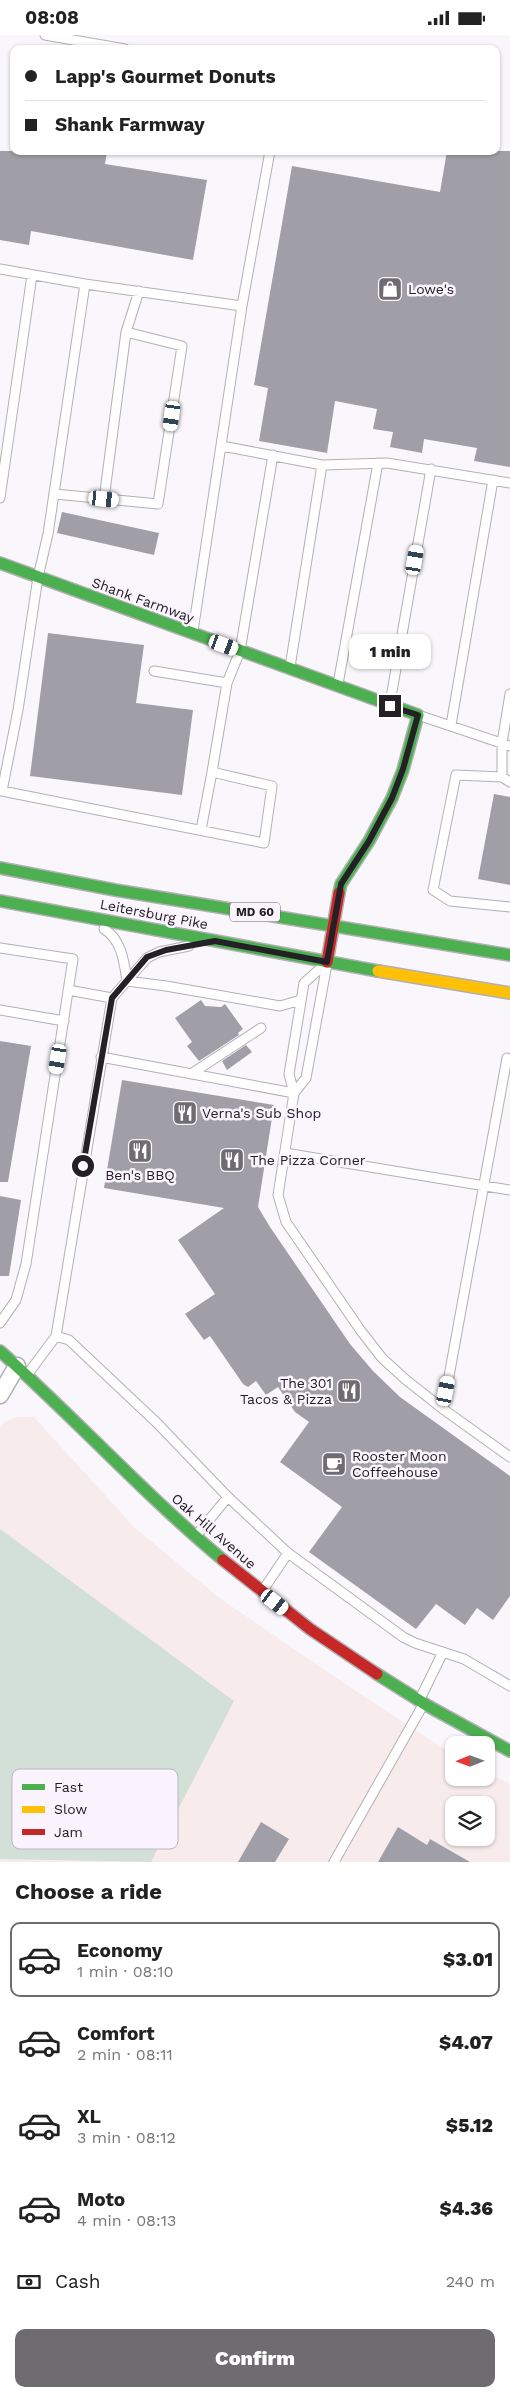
<!DOCTYPE html>
<meta charset="utf-8">
<style>
:root{--surface:#fff;--page:#f6f6f6;--text:#222;--muted:#767676;--line:#e0e0e0;--accent:#6e6c70}
body{margin:0;font-family:"Work Sans",sans-serif;background:var(--page);color:var(--text);height:100vh;display:flex;flex-direction:column;font-size:19px;white-space:nowrap}
*{box-sizing:border-box;margin:0}
p{font-size:16px;color:var(--muted)}
.icon{flex:none;width:28px;height:28px;fill:none;stroke:currentColor;stroke-width:2;stroke-linecap:round;stroke-linejoin:round}
.map{position:relative;height:1827px;overflow:hidden}
.side{display:flex;flex-direction:column;background:var(--surface);flex:1}
.side>*{flex:none}
.banner{position:absolute;left:10px;top:10px;width:490px;height:110px;border-radius:10px;box-shadow:0 1px 4px #0004;display:grid;align-content:center;height:110px;padding:0 15px;background:var(--surface)}
.needle{width:32px;rotate:269deg}
.tools{position:absolute;left:445px;top:1701px;display:grid;gap:10px}
.tools a{display:grid;place-items:center;width:50px;height:50px;border-radius:10px;background:var(--surface);box-shadow:0 1px 4px #0004;font-size:25px}
.end{position:absolute;width:22px;height:22px;margin:-11px;border:6px solid #232125;background:#fff;box-shadow:0 0 0 2px #fff}
.from{border-radius:50%}
.bubble{position:absolute;height:35px;border-radius:10px;background:var(--surface);box-shadow:0 1px 4px #0004;font-size:16px;font-weight:800;line-height:35px;text-align:center}
.car{position:absolute;width:15px;height:30px;margin:-15px -8px;border-radius:6px;box-shadow:0 0 4px 1px #0007;background:linear-gradient(#fff 24%,#345 0 40%,#fff 0 76%,#345 0 86%,#fff 0)}
.banner b{display:flex;align-items:center;gap:18px;height:48px;font-size:19px}
.banner b+b{border-top:1px solid var(--line)}
.banner i{width:12px;height:12px;background:var(--text)}
ul{padding:0;list-style:none}
li{display:flex;align-items:center;gap:15px;height:75px;margin:0 10px 8px;padding:0 5px;border:2px solid transparent;border-radius:10px}
li div{flex:1}
li b{display:block;font-size:19px}
li em{font-style:normal;font-weight:800}
li.current{border-color:var(--accent)}
li>.icon{width:45px;height:45px;stroke-width:1.5}
h2{padding:0 15px;font-size:22px;line-height:60px}
.pay{display:flex;align-items:center;gap:12px;height:55px;padding:0 15px;font-size:19px}
.pay p{margin-inline-start:auto}
.button{display:flex;gap:10px;margin-top:auto;padding:10px 15px}
.button a{flex:1;height:58px;border-radius:10px;background:var(--accent);color:#fff;font-size:20px;font-weight:800;line-height:58px;text-align:center}
.status{display:flex;justify-content:space-between;align-items:center;height:35px;padding:0 25px;background:var(--surface);direction:ltr}
.status svg{height:14px;fill:currentColor}
.map>svg:first-child{display:block}
.education{fill:#f8ebeb;fill-rule:evenodd}
.green{fill:#d2e0d8}
.building{fill:#a09fa7}
.lines{fill:none;stroke-linecap:round;stroke-linejoin:round}
.lane-casing{stroke:#b2b0b4;stroke-width:11}
.street-casing{stroke:#b2b0b4;stroke-width:19}
.fast-casing{stroke:#b2b0b4;stroke-width:14}
.slow-casing{stroke:#b2b0b4;stroke-width:14}
.jam-casing{stroke:#b2b0b4;stroke-width:14}
.lane{stroke:#fefeff;stroke-width:9}
.street{stroke:#fefeff;stroke-width:16}
.fast{stroke:#4caf50;stroke-width:11}
.slow{stroke:#ffc107;stroke-width:11}
.jam{stroke:#c62828;stroke-width:11}
.route{stroke:#232125;stroke-width:6}
.labels{text-anchor:middle;dominant-baseline:central;stroke-width:5;stroke-linejoin:round;paint-order:stroke}
.shield{fill:#fbf4ff;stroke:#646066;stroke-width:1}
.shield-label{font-size:12px;font-weight:bold;fill:#232125}
.poi-label{font-size:14px;fill:#232125;stroke:#fbf4ff;text-anchor:start}
.street-label{font-size:14px;fill:#232125;stroke:#fbf4ff}
.key{fill:#fbf4ff;stroke:#bab5be;stroke-width:1}
.key-label{font-size:14px;fill:#232125}
</style>
<div class="status"><b>08:08</b><svg viewBox="0 0 49 12"><path d="M0 12V9h3v3zM5 12V6h3v6zM10 12V3h3v9zM15 12V0h3v12zM26 1h20v11H26zM47 4h2v5h-2z"/></svg></div>
<div class="map">
<svg width="510" height="1827" viewBox="0 0 510 1827">
<rect width="100%" height="100%" fill="#faf7fc"/>
<path class="education" d="M18 1382H34L135 1493 221 1564 357 1657 454 1720V1742H486V1737L510 1749V1827H0V1394L5 1386ZM454 1770H486V1802H454Z"/>
<path class="green" d="M0 1494 234 1666 151 1827 0 1824Z"/>
<path class="building" d="M0 116H107L105 129 207 145 193 225 31 196 29 210 0 205Z
M447 116H510V432L474 426 477 413 424 404 422 418 390 412 393 397 373 394 377 374 335 366 327 418 259 406 268 353 254 350 292 131 440 157Z
M62 477 159 498 154 520 57 498Z
M48 598 144 610 136 668 193 675 182 760 30 741Z
M494 759 510 762V850L478 844Z
M201 965 205 971 221 972 225 969 243 994 238 998 239 1000 199 1026 187 1011 192 1007 175 983Z
M0 1006 31 1011 8 1147H0Z
M246 1010 252 1017 227 1035 222 1026Z
M122 1045 274 1070 258 1172 270 1192 350 1309 373 1336 400 1362 510 1441V1561L493 1585 477 1573 465 1590 436 1569 416 1594 309 1517 342 1472 280 1427 309 1387 295 1377 278 1352 266 1360 256 1346 248 1352 243 1349 210 1301 204 1305 185 1279 215 1259 178 1205 224 1173 104 1153Z
M0 1161 21 1165 9 1241H0Z
M261 1787 289 1804 275 1827H238Z
M398 1792 427 1810 430 1804 470 1827H378Z"/>
<g class="lines">
<defs>
<path id="lane" d="M45 0 125 14
M0 234 85 249 242 271
M85 249 48 499 38 542 18 675 2 756 264 808 272 751 212 737 227 648 240 616 273 420
M222 411 322 430 387 428 510 448
M55 459 158 469 182 311 126 297 139 256
M0 463 32 240
M104 464 126 297
M193 596 242 271 270 116
M290 632 322 430
M154 636 227 648
M338 649 378 428
M390 668 431 434
M418 680 510 711
M451 690 493 445
M502 742V708L510 659
M510 747 502 742 456 740 433 855 450 866 510 872
M201 795 212 737
M104 894C122 905 124 927 127 946
M0 913 73 924 26 1229 16 1265 0 1288
M323 931 304 948 289 1039 294 1058 278 1160 286 1187 361 1296 382 1323 405 1344 443 1374 510 1422
M127 946 166 951 280 971 301 965
M68 955 112 963
M0 975 64 986
M101 1022 294 1058
M191 1039 261 993
M294 1058 306 1043 327 929
M285 1118 510 1155
M56 1301 69 1305 157 1388 228 1462 288 1518 403 1602 415 1608 464 1624 510 1651
M27 1340 56 1301 112 963 147 923 159 917 189 911
M443 1374 507 1023
M195 1502 228 1462
M263 1555 288 1518
M420 1664 443 1617
M334 1827 423 1670"/>
<path id="street" d="M0 1360 17 1331"/>
<path id="fast" d="M0 528 418 680 403 735 392 763 369 806 341 849 339 858
M0 833 115 855 510 920
M0 866 378 936
M0 1316C76 1384 144 1459 223 1525
M377 1639 428 1671 510 1716"/>
<path id="slow" d="M378 936 510 958"/>
<path id="jam" d="M327 927 339 858
M223 1525 310 1594 377 1639"/>
</defs>
<use href="#lane" class="lane-casing"/>
<use href="#street" class="street-casing"/>
<use href="#fast" class="fast-casing"/>
<use href="#slow" class="slow-casing"/>
<use href="#jam" class="jam-casing"/>
<use href="#lane" class="lane"/>
<use href="#street" class="street"/>
<use href="#fast" class="fast"/>
<use href="#slow" class="slow"/>
<use href="#jam" class="jam"/>
</g>
<g class="lines">
<path class="route" d="M83 1131 112 963 147 922 166 915 215 906 327 927 341 849 369 806 392 763 403 734 418 680 390 671"/>
</g>
<defs>
<symbol id="shop-square" viewBox="-11 -11 22 22"><rect x="-9" y="-9" width="18" height="18" rx="4" fill="#6e6c70" stroke="#fbf4ff"/><path d="M-5-2.5h2.3a2.7 3.5 0 0 1 5.4 0H5L5.5 6h-11ZM-1.5-2.5h3a1.5 2.3 0 0 0-3 0Z" fill="#fff"/></symbol>
<symbol id="restaurant-square" viewBox="-11 -11 22 22"><rect x="-9" y="-9" width="18" height="18" rx="4" fill="#6e6c70" stroke="#fbf4ff"/><path d="M-5-6h1v4h1v-4h1v4h1v-4h1v5L-1.5 .5V6h-2V.5L-5-1ZM5-6V6H3V1.5H1.5Q1.5-4 5-6Z" fill="#fff"/></symbol>
<symbol id="cafe-square" viewBox="-11 -11 22 22"><rect x="-9" y="-9" width="18" height="18" rx="4" fill="#6e6c70" stroke="#fbf4ff"/><path d="M-5.5-4.5H6V0H3Q3 3.5 0 3.5H-2.5Q-5.5 3.5-5.5 0ZM3-3.2v2h1.7v-2ZM-6 4.5H4V6H-6Z" fill="#fff"/></symbol>
</defs>
<g fill-rule="evenodd">
<use href="#shop-square" x="376" y="240" width="28" height="28"/>
<use href="#restaurant-square" x="171" y="1064" width="28" height="28"/>
<use href="#restaurant-square" x="126" y="1102" width="28" height="28"/>
<use href="#restaurant-square" x="218" y="1111" width="28" height="28"/>
<use href="#restaurant-square" x="335" y="1342" width="28" height="28"/>
<use href="#cafe-square" x="320" y="1415" width="28" height="28"/>
</g>
<g class="labels">
<rect class="shield" x="230" y="867.5" width="50" height="19" rx="4"/>
<g class="shield-label">
<text x="255" y="877">MD 60</text>
</g>
<g class="poi-label">
<text x="408" y="254">Lowe's</text>
<text x="202" y="1078">Verna's Sub Shop</text>
<text x="250" y="1125">The Pizza Corner</text>
<text x="140" y="1140" text-anchor="middle">Ben's BBQ</text>
<text x="332" y="1348" text-anchor="end">The 301<tspan x="332" dy="16">Tacos &amp; Pizza</tspan></text>
<text x="352" y="1421">Rooster Moon<tspan x="352" dy="16">Coffeehouse</tspan></text>
</g>
<g class="street-label">
<text transform="translate(143 565) rotate(20)">Shank Farmway</text>
<text transform="translate(154 879) rotate(11)">Leitersburg Pike</text>
<text transform="translate(214 1496) rotate(41)">Oak Hill Avenue</text>
</g>
</g>
<rect x="12" y="1734" width="166" height="80" rx="8" class="key"/>
<rect x="22" y="1749" width="23" height="6" fill="#4caf50"/>
<rect x="22" y="1771" width="23" height="7" fill="#ffc107"/>
<rect x="22" y="1794" width="23" height="6" fill="#c62828"/>
<g class="key-label">
<text x="54" y="1757">Fast</text>
<text x="54" y="1779">Slow</text>
<text x="54" y="1802">Jam</text>
</g>
</svg>
<div class="tools">
<a><svg class="needle" viewBox="-14 -14 28 28"><path d="M0-13l5 13h-10z" fill="#e53935"/><path d="M0 13l5-13h-10z" fill="#767676"/></svg></a>
<a><svg class="icon" aria-label="layers" viewBox="0 0 24 24"><path d="M12 4l9 5-9 5-9-5zM3 14l9 5 9-5"/></svg></a>
</div>
<i class="end from" style="left:83px;top:1131px"></i>
<i class="end" style="left:390px;top:671px"></i>
<div class="bubble" style="left:349px;top:599px;width:82px">1 min</div>
<i class="car" style="left:172px;top:381px;rotate:188deg"></i>
<i class="car" style="left:104px;top:464px;rotate:96deg"></i>
<i class="car" style="left:415px;top:525px;rotate:10deg"></i>
<i class="car" style="left:224px;top:610px;rotate:110deg"></i>
<i class="car" style="left:58px;top:1024px;rotate:189deg"></i>
<i class="car" style="left:446px;top:1356px;rotate:11deg"></i>
<i class="car" style="left:275px;top:1567px;rotate:128deg"></i>
<div class="banner">
<b><i class="from"></i>Lapp's Gourmet Donuts</b>
<b><i></i>Shank Farmway</b>
</div>
</div>
<section class="side">
<h2>Choose a ride</h2>
<ul>
<li class="current"><svg class="icon" aria-label="car" viewBox="0 0 24 24"><path d="M5 17H2v-5l4-1 3-4h7l3 4 3 1v5h-3M9 17h6M6 11h13"/><circle cx="7" cy="17" r="2"/><circle cx="17" cy="17" r="2"/></svg><div><b>Economy</b><p>1 min · 08:10</p></div><em>$3.01</em></li>
<li><svg class="icon" aria-label="car" viewBox="0 0 24 24"><path d="M5 17H2v-5l4-1 3-4h7l3 4 3 1v5h-3M9 17h6M6 11h13"/><circle cx="7" cy="17" r="2"/><circle cx="17" cy="17" r="2"/></svg><div><b>Comfort</b><p>2 min · 08:11</p></div><em>$4.07</em></li>
<li><svg class="icon" aria-label="car" viewBox="0 0 24 24"><path d="M5 17H2v-5l4-1 3-4h7l3 4 3 1v5h-3M9 17h6M6 11h13"/><circle cx="7" cy="17" r="2"/><circle cx="17" cy="17" r="2"/></svg><div><b>XL</b><p>3 min · 08:12</p></div><em>$5.12</em></li>
<li><svg class="icon" aria-label="car" viewBox="0 0 24 24"><path d="M5 17H2v-5l4-1 3-4h7l3 4 3 1v5h-3M9 17h6M6 11h13"/><circle cx="7" cy="17" r="2"/><circle cx="17" cy="17" r="2"/></svg><div><b>Moto</b><p>4 min · 08:13</p></div><em>$4.36</em></li>
</ul>
<div class="pay"><svg class="icon" aria-label="cash" viewBox="0 0 24 24"><path d="M3 7h18v10H3z"/><circle cx="12" cy="12" r="2"/></svg>Cash<p>240 m</p></div>
<div class="button"><a>Confirm</a></div>
</section>
